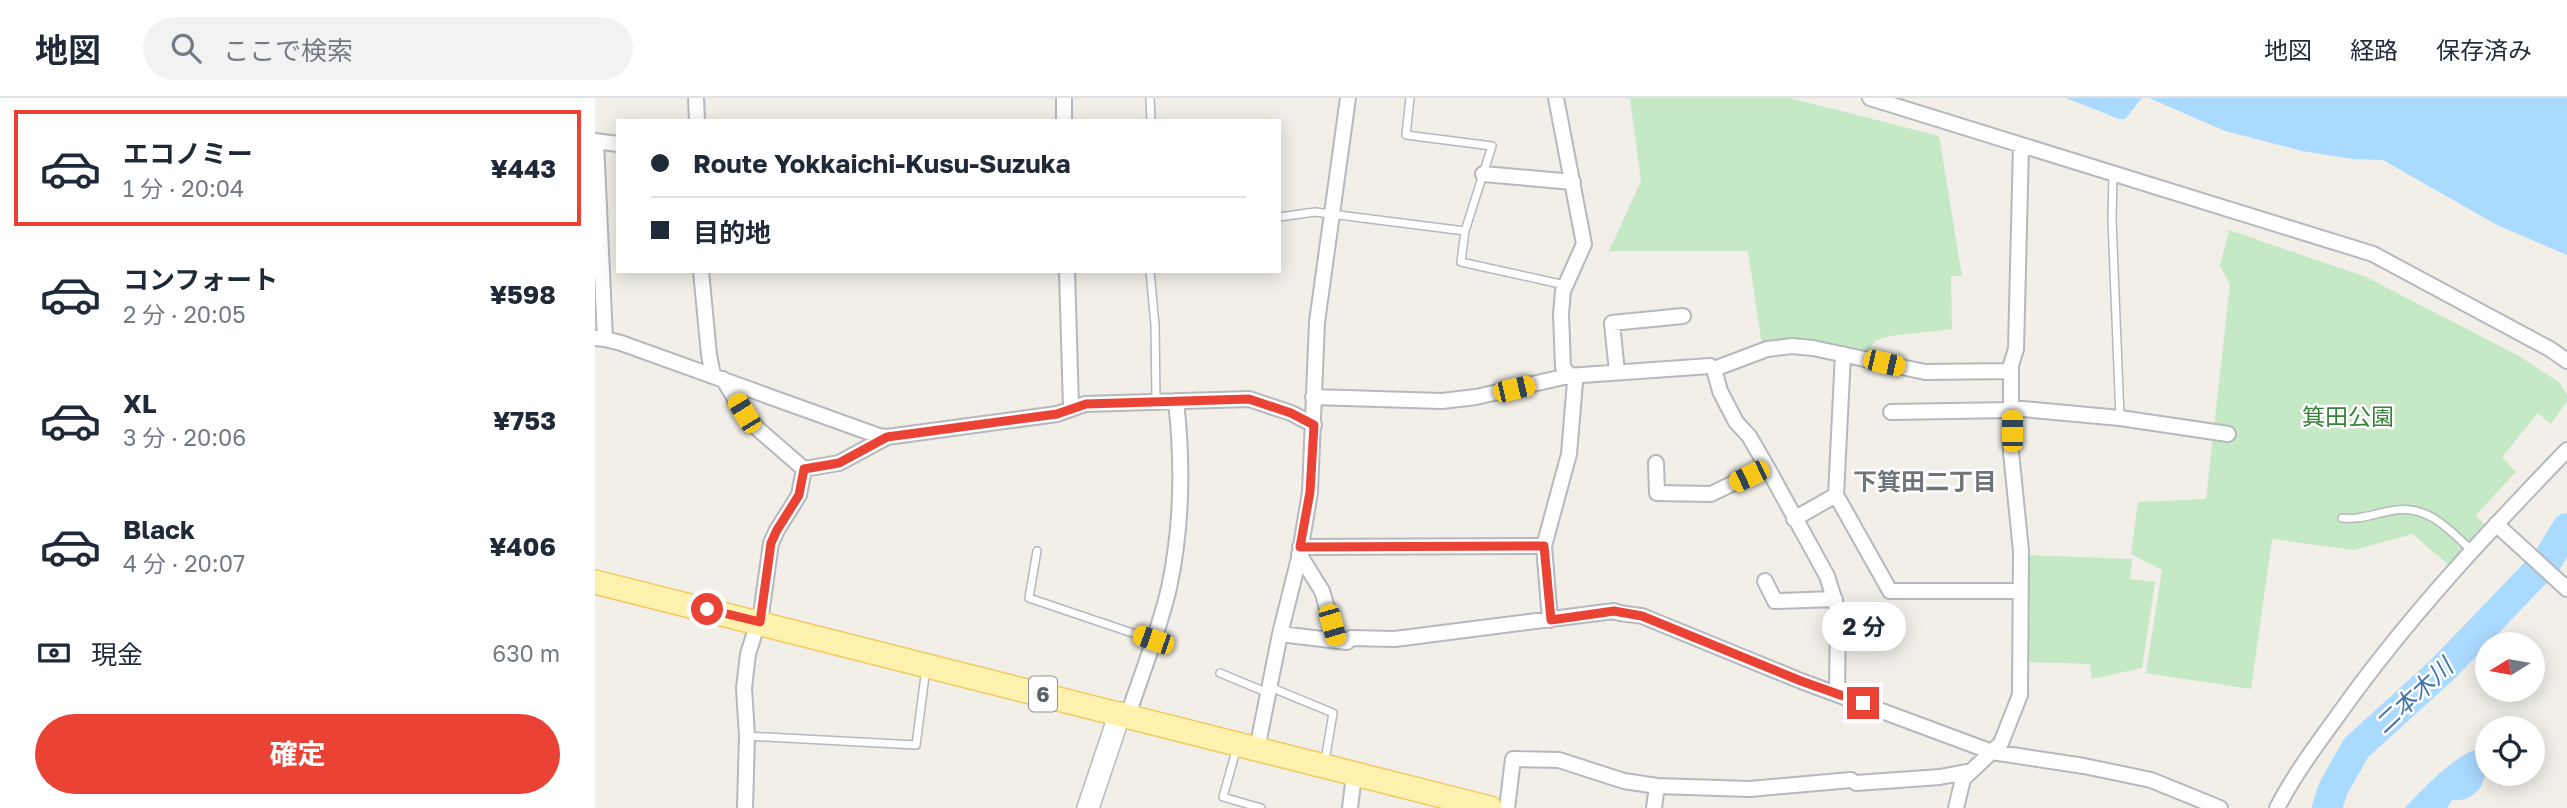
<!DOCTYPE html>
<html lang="ja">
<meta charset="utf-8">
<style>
:root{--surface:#fff;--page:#f2f2f3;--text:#1f2937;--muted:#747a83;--line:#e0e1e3;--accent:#ea4335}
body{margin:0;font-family:"Golos Text","Noto Sans JP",sans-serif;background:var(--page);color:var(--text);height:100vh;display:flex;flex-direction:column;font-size:26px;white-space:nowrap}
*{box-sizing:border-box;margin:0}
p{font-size:23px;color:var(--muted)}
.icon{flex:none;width:38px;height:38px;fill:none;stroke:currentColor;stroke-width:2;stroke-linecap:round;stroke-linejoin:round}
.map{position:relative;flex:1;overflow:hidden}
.side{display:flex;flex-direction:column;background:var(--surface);width:595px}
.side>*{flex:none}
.top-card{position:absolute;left:21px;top:21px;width:665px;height:154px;border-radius:0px;box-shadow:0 4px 18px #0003;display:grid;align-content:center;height:154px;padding:0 35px;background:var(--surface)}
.needle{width:46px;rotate:259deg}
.fabs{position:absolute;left:1880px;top:534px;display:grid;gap:14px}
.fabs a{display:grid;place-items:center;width:70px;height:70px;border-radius:50%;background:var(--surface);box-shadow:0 4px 18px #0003;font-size:35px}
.end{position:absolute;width:32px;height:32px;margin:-16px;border:9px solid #ea4335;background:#fff;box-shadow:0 0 0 4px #fff}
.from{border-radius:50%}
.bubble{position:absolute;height:49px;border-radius:24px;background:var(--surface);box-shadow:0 4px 18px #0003;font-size:23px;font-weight:700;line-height:49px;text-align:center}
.car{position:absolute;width:21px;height:42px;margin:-21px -10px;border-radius:9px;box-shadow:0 0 5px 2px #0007;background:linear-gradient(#f5c518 24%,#345 0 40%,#f5c518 0 76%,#345 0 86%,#f5c518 0)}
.top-card b{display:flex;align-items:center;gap:24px;height:66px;font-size:26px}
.top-card b+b{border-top:2px solid var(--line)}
.top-card i{width:18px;height:18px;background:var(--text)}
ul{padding:12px 0 0;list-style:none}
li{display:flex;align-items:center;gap:21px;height:116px;margin:0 14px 10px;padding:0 21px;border:4px solid transparent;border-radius:0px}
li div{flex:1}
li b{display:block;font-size:26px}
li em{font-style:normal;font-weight:700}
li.current{border-color:var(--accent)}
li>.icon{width:63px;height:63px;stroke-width:1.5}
.pay{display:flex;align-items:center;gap:18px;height:77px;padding:0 35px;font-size:26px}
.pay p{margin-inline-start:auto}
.action{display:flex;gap:14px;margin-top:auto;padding:14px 35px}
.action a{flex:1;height:80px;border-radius:42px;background:var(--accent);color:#fff;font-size:28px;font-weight:700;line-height:80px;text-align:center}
header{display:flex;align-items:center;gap:42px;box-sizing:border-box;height:98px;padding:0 35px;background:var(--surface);border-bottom:2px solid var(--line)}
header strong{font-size:33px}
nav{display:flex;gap:38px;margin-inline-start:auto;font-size:24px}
.search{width:490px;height:63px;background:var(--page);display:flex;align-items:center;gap:18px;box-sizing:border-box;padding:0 24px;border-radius:38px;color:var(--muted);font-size:26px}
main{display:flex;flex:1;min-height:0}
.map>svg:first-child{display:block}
.green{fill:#c5e8c5}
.water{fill:#aadaff}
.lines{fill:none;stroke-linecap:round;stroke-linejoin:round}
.river{stroke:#aadaff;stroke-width:30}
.lane-casing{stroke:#b5b8bc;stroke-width:10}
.street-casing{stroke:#b5b8bc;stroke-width:18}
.secondary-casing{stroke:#b6babf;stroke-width:24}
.primary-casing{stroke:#f2c960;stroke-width:26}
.lane{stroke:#fff;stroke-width:7}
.street{stroke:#fff;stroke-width:14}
.secondary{stroke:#fff;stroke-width:21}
.primary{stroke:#fff2af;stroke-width:23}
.route{stroke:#ea4335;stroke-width:9}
.labels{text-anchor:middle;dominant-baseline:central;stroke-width:5;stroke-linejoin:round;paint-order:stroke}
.shield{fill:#fff;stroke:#8f9295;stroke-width:2}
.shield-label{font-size:21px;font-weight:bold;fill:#5f6368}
.park-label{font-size:23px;fill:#348238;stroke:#fff}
.neighbourhood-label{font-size:24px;font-weight:bold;fill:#70757a;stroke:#fff}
.water-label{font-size:24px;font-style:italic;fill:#4174aa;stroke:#fff}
</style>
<header>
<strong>地図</strong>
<div class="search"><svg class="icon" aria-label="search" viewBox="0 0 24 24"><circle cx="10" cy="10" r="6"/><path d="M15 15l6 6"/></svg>ここで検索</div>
<nav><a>地図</a><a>経路</a><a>保存済み</a></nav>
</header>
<main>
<section class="side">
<ul>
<li class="current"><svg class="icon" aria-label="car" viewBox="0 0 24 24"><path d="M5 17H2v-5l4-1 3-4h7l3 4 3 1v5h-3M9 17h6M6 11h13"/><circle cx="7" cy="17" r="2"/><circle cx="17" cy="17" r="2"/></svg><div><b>エコノミー</b><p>1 分 · 20:04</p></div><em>¥443</em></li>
<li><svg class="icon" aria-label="car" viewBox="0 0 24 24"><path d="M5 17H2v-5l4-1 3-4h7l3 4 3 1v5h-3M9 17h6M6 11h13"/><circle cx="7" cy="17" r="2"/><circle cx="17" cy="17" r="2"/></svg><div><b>コンフォート</b><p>2 分 · 20:05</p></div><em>¥598</em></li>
<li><svg class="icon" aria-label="car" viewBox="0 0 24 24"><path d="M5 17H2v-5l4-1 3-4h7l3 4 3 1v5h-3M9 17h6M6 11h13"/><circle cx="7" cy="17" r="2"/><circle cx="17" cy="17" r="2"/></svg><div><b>XL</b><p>3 分 · 20:06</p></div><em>¥753</em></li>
<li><svg class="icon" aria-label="car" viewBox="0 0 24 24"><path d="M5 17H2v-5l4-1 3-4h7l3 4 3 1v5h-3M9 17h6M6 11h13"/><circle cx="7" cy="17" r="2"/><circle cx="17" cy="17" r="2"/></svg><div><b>Black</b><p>4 分 · 20:07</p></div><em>¥406</em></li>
</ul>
<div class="pay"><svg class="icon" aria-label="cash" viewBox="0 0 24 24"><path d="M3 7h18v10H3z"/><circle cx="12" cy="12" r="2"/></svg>現金<p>630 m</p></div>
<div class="action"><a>確定</a></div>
</section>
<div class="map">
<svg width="1972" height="710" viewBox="0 0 1972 710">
<rect width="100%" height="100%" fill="#f1efe8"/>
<path class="green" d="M1035 0H1195L1344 38 1367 178H1356L1357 231 1295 238 1280 243 1271 256 1167 248 1153 153H1014L1046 83Z
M1634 132 1771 179 1924 258 1965 285 1972 297V303L1956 326 1943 315 1907 359 1921 374 1881 417 1891 428 1854 467 1817 436 1759 452 1677 441 1656 591 1551 575 1567 472 1536 456 1543 404 1611 401 1635 186 1625 168Z
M1431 457 1537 461 1535 481 1560 484 1547 570 1497 581 1495 566 1431 564Z"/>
<path class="water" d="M1471 0H1547L1530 21H1524Z
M1554 0H1972V157L1902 127 1788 62 1758 61 1707 53 1630 33Z
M1881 652 1889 657C1895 681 1883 705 1857 702L1852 710H1810C1824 695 1863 654 1881 652Z"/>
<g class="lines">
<path class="river" d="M1732 710 1738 691 1761 650 1848 571 1952 463 1972 430"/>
<defs>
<path id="lane" d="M555 0 556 23
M815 0 811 37 897 48 870 133 866 164 970 187
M1518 76 1517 122 1525 319
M684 119 720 114 870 133
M555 173 560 227 561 303
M1747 420C1765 422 1778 416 1795 413 1831 405 1853 430 1876 452
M442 453 434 500 558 542
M625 575 673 595
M675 589 738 615 730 663
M152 638 321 647 331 570
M642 649 628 699 666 710"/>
<path id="street" d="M101 0 102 23
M469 0V23
M1275 0 1778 156 1955 251 1972 263
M0 43 23 46
M888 76 978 84
M106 173 114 257 118 277
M472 173 476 309
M0 240 10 241 1 43
M10 241 26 245 284 338 292 339
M1119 271 1125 293 1141 324 1154 338 1172 369 1232 478 1243 513 1242 595
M1022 274 1017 225 1088 218
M128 281 149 315 163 331 209 371
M718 299 847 303 881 299 973 278 1115 268 1119 271 1172 251 1197 248 1218 250 1330 274 1416 273
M1417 310 1525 320 1633 336
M1296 314 1417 312
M1061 365 1062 395 1116 396 1172 369
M209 371 244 365 292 339 462 316 490 306 654 301 696 315 719 327
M1241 397 1248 256
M1199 421 1241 397 1295 493H1425
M1901 426 1972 491
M705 449 949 448
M704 456 727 493 742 543
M1170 483 1180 503 1240 501
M955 522 949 448 974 356 980 284 968 269 966 216 968 193 989 146 961 0
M165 524 176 445 182 432 204 397 209 371
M685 536 752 544 756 540 800 541 1019 513C1028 517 1037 516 1047 518L1206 583 1397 654 1489 668 1556 682 1625 710
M533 617C547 575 564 533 574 490 587 429 588 365 581 303
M662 651 685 536 704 460 715 394 722 224 753 0
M1261 685 1345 679 1376 673
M150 710 152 638 149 590 153 556 163 524
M755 710 759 677
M912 710 918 661 964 662 1029 683 1062 688 1155 691 1256 682
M1059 710 1062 688
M1361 710 1368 681 1406 645 1425 597 1426 453 1416 354V267L1421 251 1426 48
M1682 710C1699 677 1722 646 1744 616 1812 520 1891 436 1972 352"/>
<path id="secondary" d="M493 710 525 615"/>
<path id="primary" d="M0 484 895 710"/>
</defs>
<use href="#lane" class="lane-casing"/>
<use href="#street" class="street-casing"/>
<use href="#secondary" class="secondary-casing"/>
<use href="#primary" class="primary-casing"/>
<use href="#lane" class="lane"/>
<use href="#street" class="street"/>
<use href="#secondary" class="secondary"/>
<use href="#primary" class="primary"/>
</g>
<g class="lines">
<path class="route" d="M112 511 165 524 176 445 182 432 204 397 209 371 244 365 292 339 462 316 491 306 654 301 696 315 719 327 715 394 705 449 949 448 956 522 1019 513 1047 518 1206 583 1268 605"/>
</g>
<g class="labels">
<rect class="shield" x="434" y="578.5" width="28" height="35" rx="5"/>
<g class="shield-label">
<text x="448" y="596">6</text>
</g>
<g class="park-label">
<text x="1753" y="318">箕田公園</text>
</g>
<g class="neighbourhood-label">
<text x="1330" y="382">下箕田二丁目</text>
</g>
<g class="water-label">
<text transform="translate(1818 597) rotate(-43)">二本木川</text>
</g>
</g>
</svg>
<div class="fabs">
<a><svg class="needle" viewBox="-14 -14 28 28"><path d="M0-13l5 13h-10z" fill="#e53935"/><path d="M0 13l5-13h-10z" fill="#747a83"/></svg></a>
<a><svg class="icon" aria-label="locate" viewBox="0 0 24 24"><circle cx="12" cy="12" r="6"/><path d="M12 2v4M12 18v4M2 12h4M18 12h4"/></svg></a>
</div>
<i class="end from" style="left:112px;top:511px"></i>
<i class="end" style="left:1268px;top:605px"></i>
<div class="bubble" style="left:1227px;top:504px;width:84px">2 分</div>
<i class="car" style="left:1289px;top:265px;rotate:103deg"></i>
<i class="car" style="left:919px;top:291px;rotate:77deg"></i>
<i class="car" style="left:149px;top:315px;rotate:329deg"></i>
<i class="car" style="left:1417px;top:333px;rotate:0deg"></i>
<i class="car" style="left:1154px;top:378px;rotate:244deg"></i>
<i class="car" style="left:737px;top:527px;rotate:164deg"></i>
<i class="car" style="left:558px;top:542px;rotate:289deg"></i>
<div class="top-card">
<b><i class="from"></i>Route Yokkaichi-Kusu-Suzuka</b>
<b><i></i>目的地</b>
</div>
</div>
</main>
